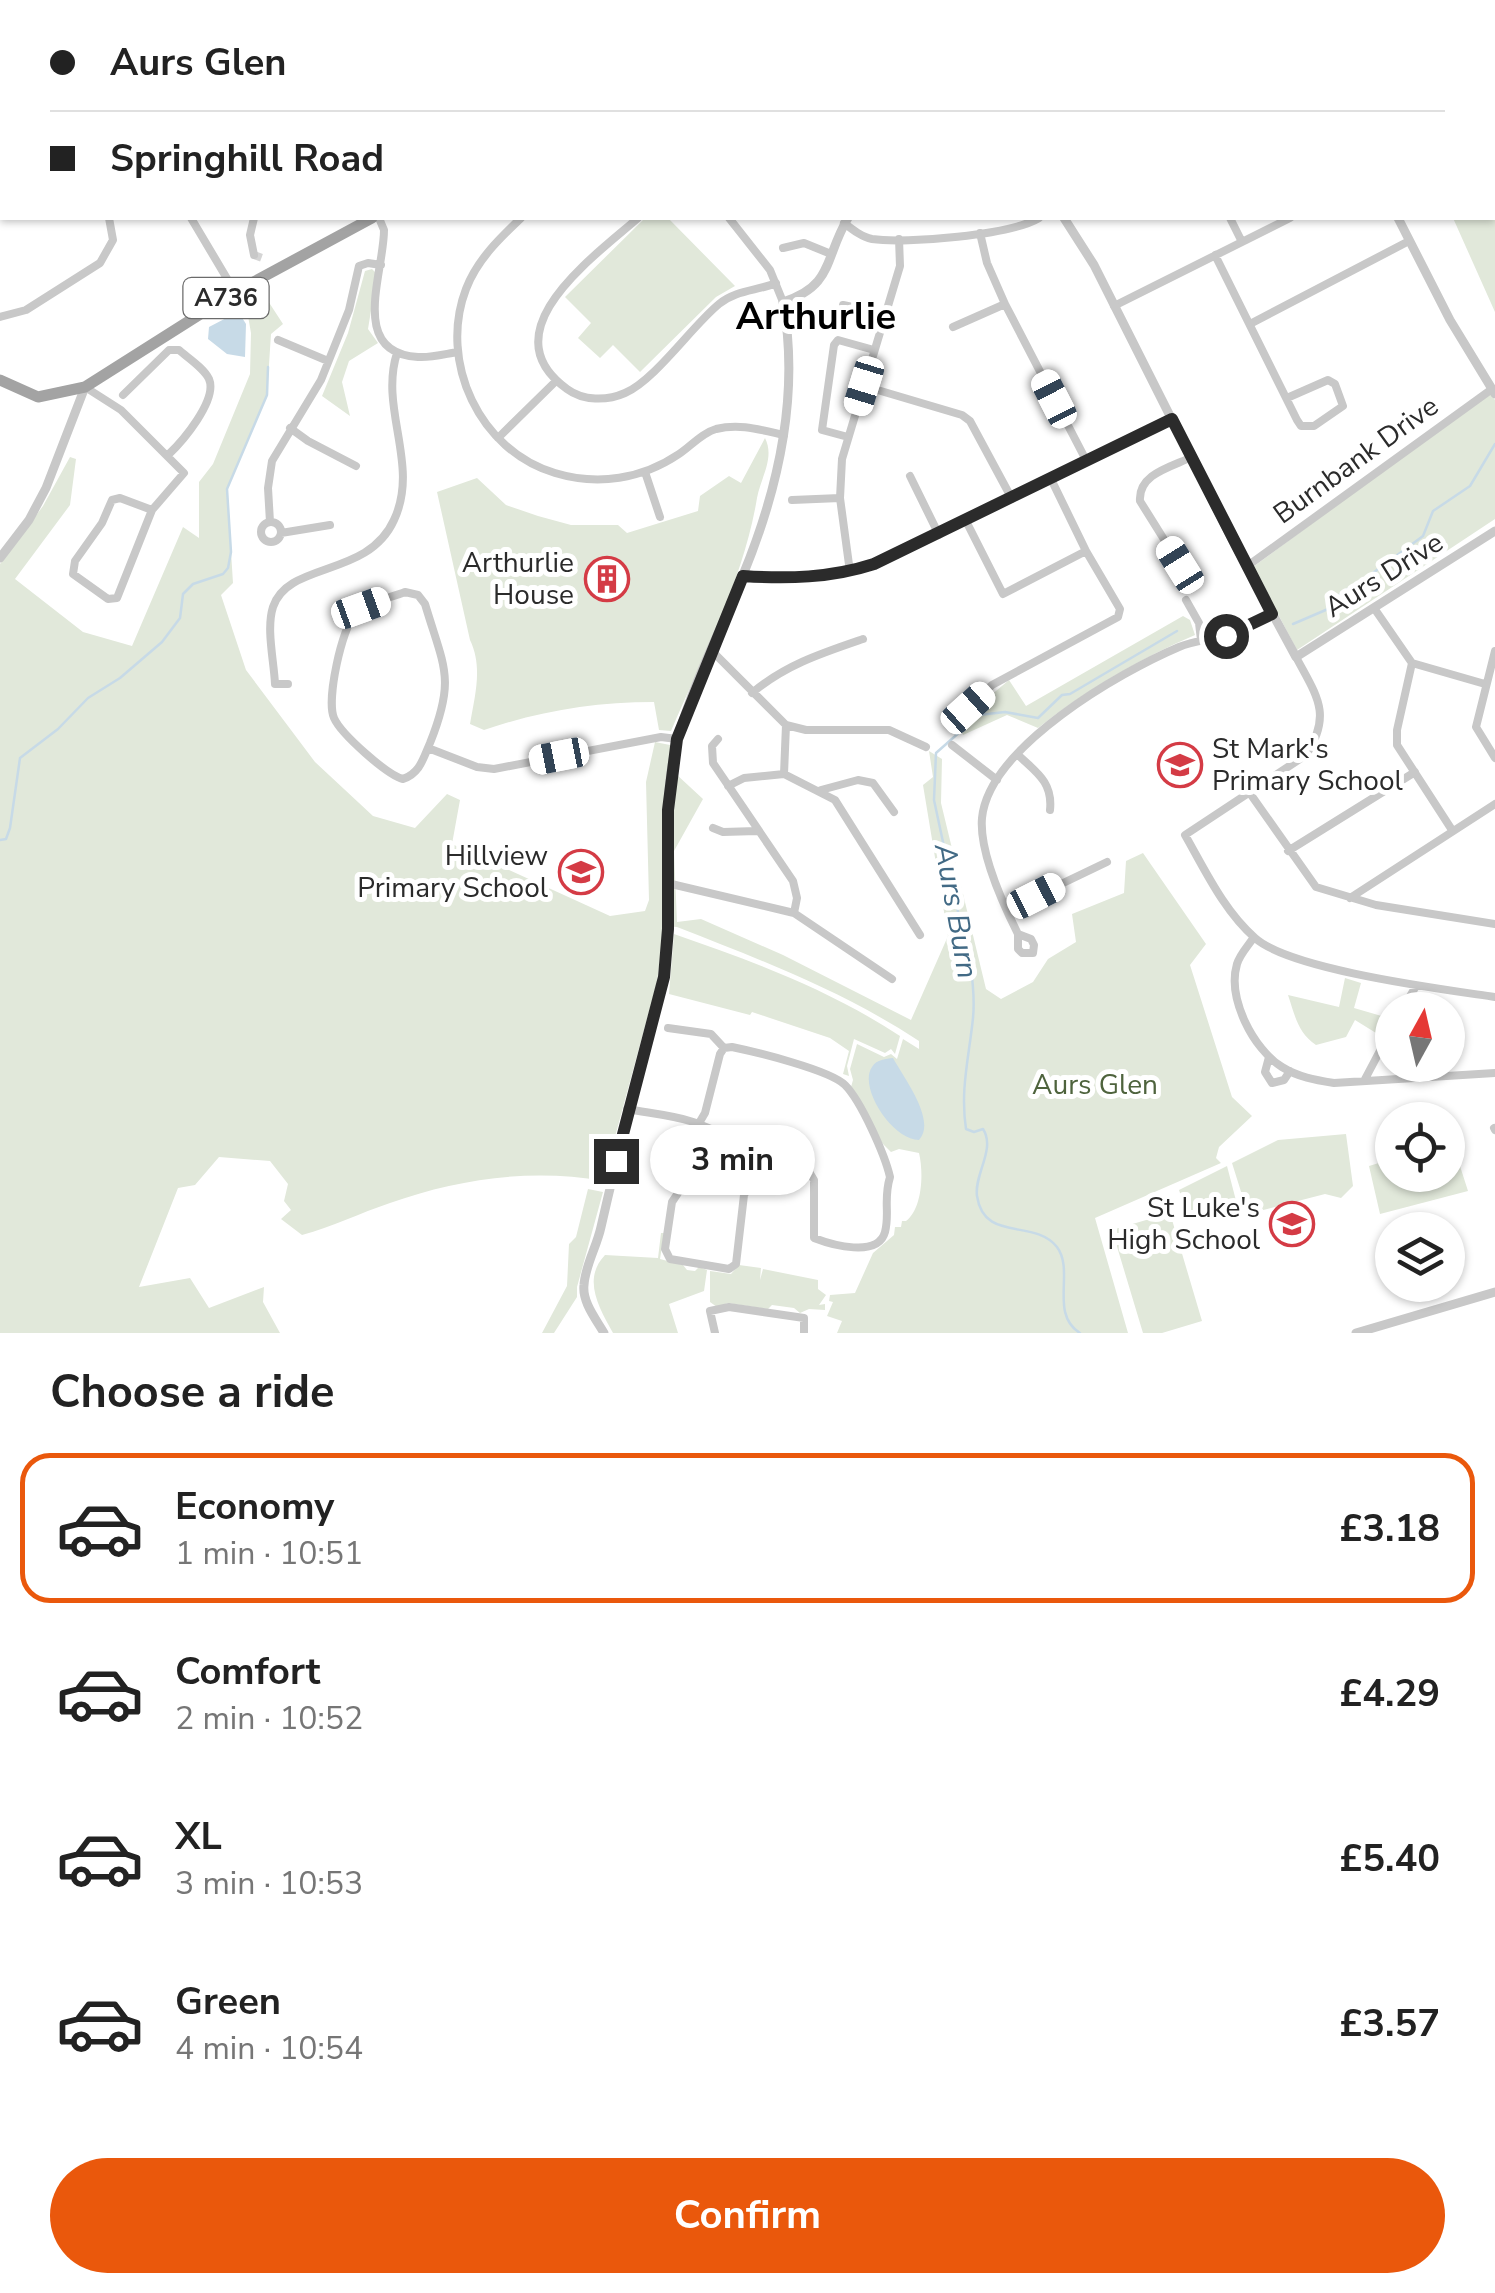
<!DOCTYPE html>
<meta charset="utf-8">
<style>
:root{--surface:#fff;--page:#f6f6f6;--text:#222;--muted:#767676;--line:#e0e0e0;--accent:#ea580c}
body{margin:0;font-family:"Nunito Sans",sans-serif;background:var(--page);color:var(--text);height:100vh;display:flex;flex-direction:column;font-size:38px;white-space:nowrap}
*{box-sizing:border-box;margin:0}
p{font-size:32px;color:var(--muted)}
.icon{flex:none;width:55px;height:55px;fill:none;stroke:currentColor;stroke-width:2;stroke-linecap:round;stroke-linejoin:round}
.map{position:relative;height:1333px;overflow:hidden}
.side{display:flex;flex-direction:column;background:var(--surface);flex:1}
.side>*{flex:none}
.guide{position:absolute;left:0px;top:0px;width:1495px;height:220px;box-shadow:0 2px 8px #0004;display:grid;align-content:center;height:220px;padding:0 50px;background:var(--surface)}
.needle{width:65px;rotate:8deg}
.fabs{position:absolute;left:1375px;top:992px;display:grid;gap:20px}
.fabs a{display:grid;place-items:center;width:90px;height:90px;border-radius:50%;background:var(--surface);box-shadow:0 2px 8px #0004;font-size:50px}
.end{position:absolute;width:45px;height:45px;margin:-22px;border:12px solid #2b2b2b;background:#fff;box-shadow:0 0 0 5px #fff}
.from{border-radius:50%}
.bubble{position:absolute;height:70px;border-radius:35px;background:var(--surface);box-shadow:0 2px 8px #0004;font-size:32px;font-weight:700;line-height:70px;text-align:center}
.car{position:absolute;width:30px;height:60px;margin:-30px -15px;border-radius:12px;box-shadow:0 0 8px 2px #0007;background:linear-gradient(#fff 24%,#345 0 40%,#fff 0 76%,#345 0 86%,#fff 0)}
.guide b{display:flex;align-items:center;gap:35px;height:95px;font-size:38px}
.guide b+b{border-top:2px solid var(--line)}
.guide i{width:25px;height:25px;background:var(--text)}
ul{padding:0;list-style:none}
li{display:flex;align-items:center;gap:30px;height:150px;margin:0 20px 15px;padding:0 30px;border:5px solid transparent;border-radius:30px}
li div{flex:1}
li b{display:block;font-size:38px}
li em{font-style:normal;font-weight:700}
li.active{border-color:var(--accent)}
li>.icon{width:90px;height:90px;stroke-width:1.5}
h2{padding:0 50px;font-size:45px;line-height:120px}
.primary-button{display:flex;gap:20px;margin-top:auto;padding:20px 50px}
.primary-button a{flex:1;height:115px;border-radius:60px;background:var(--accent);color:#fff;font-size:40px;font-weight:700;line-height:115px;text-align:center}
.map>svg:first-child{display:block}
.green{fill:#e1e8da}
.water{fill:#c7dae7}
.lines{fill:none;stroke-linecap:round;stroke-linejoin:round}
.stream{stroke:#c7dae7;stroke-width:2.5}
.minor-tunnel{stroke:#d5d5d5;stroke-width:8;stroke-dasharray:8 4;stroke-linecap:butt}
.minor{stroke:#c8c8c8;stroke-width:8}
.tertiary{stroke:#c8c8c8;stroke-width:9}
.primary{stroke:#a3a3a3;stroke-width:11}
.route{stroke:#2b2b2b;stroke-width:12}
.labels{text-anchor:middle;dominant-baseline:central;stroke-width:10;stroke-linejoin:round;paint-order:stroke}
.shield{fill:#fff;stroke:#6b6b6b;stroke-width:2.5}
.shield-label{font-size:25px;font-weight:bold;fill:#2b2b2b}
.street-label{font-size:28px;fill:#2b2b2b;stroke:#fff}
.poi-label{font-size:28px;fill:#2b2b2b;stroke:#fff;text-anchor:end}
.park-label{font-size:28px;fill:#4e633d;stroke:#fff}
.water-label{font-size:30px;font-style:italic;fill:#426a85;stroke:#fff}
.district-label{font-size:38px;font-weight:bold;fill:#000;stroke:#fff}
</style>
<div class="map">
<svg width="1495" height="1333" viewBox="0 0 1495 1333">
<rect width="100%" height="100%" fill="#fff"/>
<path class="green" d="M1495 192V312L1453 218H1492Z
M645 218H668L735 286 716 297 640 372 613 345 600 358 578 338 591 323 565 297Z
M372 269 377 274 368 329 378 343 349 361 342 382 350 416 322 396 348 333 365 271Z
M257 284 283 324 271 334 267 395 227 489 233 583 221 595 246 670 315 762 373 816 415 828 447 794 460 800 452 844 610 916 645 911 649 900 646 782 655 742 680 747 676 774 703 799 674 851 677 922 701 919 783 955 911 1020 948 936 923 785 933 777 929 751 942 759 941 803 986 989 1001 999 1033 982 1048 959 1076 942 1072 914 1124 893 1126 861 1143 853 1206 944 1190 965 1232 1097 1252 1116 1219 1147 1216 1158 1221 1163 1095 1218 1128 1333H837L842 1321 827 1316 833 1302 829 1301 830 1295 855 1293 873 1253 894 1235 895 1227H901L902 1221H906C922 1209 924 1174 919 1153L899 1149 891 1152 882 1143 851 1087 853 1080 850 1069 857 1044 884 1057 891 1054 897 1059 903 1039 919 1049V1041C843 991 761 960 677 927L664 926 657 982 603 1181C532 1168 457 1179 390 1203 360 1213 332 1227 302 1235L281 1219 291 1210 284 1201 288 1184 270 1161 219 1157 195 1185 178 1188 139 1287 190 1278 209 1308 264 1287 263 1302 280 1333H0V564L43 506 70 457 76 459 70 505 15 579 83 632 132 646 183 527 199 538V482L213 464 250 374 251 333 244 293Z
M1490 392 1495 400V519L1297 650 1253 567Z
M765 438C775 458 761 477 757 498 744 578 703 656 671 731L659 730 654 702C594 702 540 711 484 730L470 724C475 695 483 667 470 640L437 492 477 478 506 505 538 516 571 525H618L627 533 698 511 700 496 729 476 741 483Z
M1183 616 1190 620 1195 635C1139 659 1086 690 1038 728L1007 715 963 735 958 723 1009 680 1026 706Z
M674 934C752 961 830 990 900 1036L895 1054 891 1049 885 1053 854 1039 847 1066 849 1076 843 1074 849 1051 830 1038 752 1012 750 1015 669 994Z
M1345 978 1361 983 1354 1008 1385 1017 1376 1033 1355 1020 1346 1037 1316 1045C1298 1033 1295 1016 1288 995L1339 1007Z
M1346 1134 1353 1186 1341 1198 1325 1194 1248 1214 1232 1163 1278 1140Z
M1452 1141 1468 1191 1380 1214 1369 1166 1392 1159V1175H1448V1143Z
M1227 1166 1240 1216 1189 1220 1179 1190Z
M588 1189 603 1192 577 1287V1297L554 1333H542L567 1286 569 1244 576 1237Z
M1170 1213 1202 1321 1162 1333H1143L1112 1230Z
M661 1233H664L660 1259 683 1265 687 1270 695 1271 699 1267 707 1270 704 1291 669 1304 678 1333H613C599 1308 582 1279 605 1255L658 1258Z
M739 1265 761 1268 760 1280 763 1269 818 1280V1289L826 1295 819 1305 825 1304V1310L809 1309 800 1313 794 1308 772 1305 768 1309 728 1303 717 1307 710 1302V1271L731 1274Z"/>
<path class="water" d="M232 315 241 316 246 324 245 357 227 354 208 339 209 327Z
M893 1058C904 1078 937 1121 919 1140 892 1140 858 1087 872 1067 877 1059 886 1059 893 1058Z"/>
<g class="lines">
<path class="stream" d="M1293 624 1328 609 1342 592 1362 581 1423 536 1433 511 1470 486 1495 444
M0 840 6 839 10 828 20 758 58 729 88 698 120 678 162 642 180 618 183 594 193 584 223 574 228 568 231 552 227 489 267 395 268 367
M1080 1333C1049 1314 1075 1271 1057 1247 1034 1218 984 1243 977 1196 974 1174 996 1149 983 1129L974 1132 966 1129C960 1090 969 1057 973 1018 976 988 968 953 965 923L958 912 934 800 936 753 979 715 1005 712 1038 718 1062 695 1070 694 1177 631"/>
<path class="minor-tunnel" d="M254 255 265 259"/>
<path class="minor" d="M233 0 235 2
M639 0 641 2
M809 0 810 2
M1116 0 1117 2
M189 2 192 0
M245 2 248 0
M739 2 747 0
M1161 2 1164 0
M1379 2 1380 0
M1415 2V0
M0 41 2 43
M0 113 2 111
M1492 126 1495 127
M191 218 235 292
M254 218 250 235 254 255
M379 218 384 230C384 273 348 353 418 357 431 358 445 354 458 352
M521 218C499 239 477 260 466 289 438 362 480 451 555 473 598 486 642 479 679 454 691 446 702 433 716 429 740 423 761 430 784 435
M638 218C595 256 487 331 567 389 583 401 607 401 625 393 655 380 692 326 719 304 736 290 757 291 776 283
M729 218 770 270 783 302
M1230 218 1242 242
M844 223C853 230 862 237 872 239 906 244 1011 235 1039 218
M980 233 987 263 1005 304 1087 462
M783 248 804 243 831 254
M1215 255 1297 420 1301 426H1314L1343 406 1335 384 1328 380 1287 398
M843 305 886 314
M1114 306 1290 218
M0 317 26 310 100 263 113 240 109 218
M1250 324 1409 241
M953 327 1005 304
M278 340 328 361
M864 386 962 415 970 421 1012 499
M85 387 121 410 184 473 152 510 117 598 108 599 73 574 75 561 102 523 112 500 120 498 152 510
M123 395 169 350H179C188 358 204 368 209 379 218 400 182 442 168 455
M290 428 308 441 356 466
M848 437 822 430 834 345 838 340 874 350
M498 438 556 381
M645 472 660 517
M910 476 939 535
M792 500 840 498
M966 521 1003 594 1086 551 1051 479
M270 522 268 488 272 461 321 380 349 310 359 266 368 263 381 265
M261 532a10 10 0 1 1 20 0a10 10 0 1 1-20 0Z
M281 533 330 525
M1180 565 1140 501C1138 474 1171 467 1192 457
M1246 567 1492 389
M850 572 840 498 842 459 900 266 899 239
M743 576C787 579 832 578 874 564L1172 419
M405 592 418 595 425 604C444 668 456 678 430 743 423 759 420 773 403 779 387 775 341 734 334 718 326 700 342 628 355 614 366 602 390 598 405 592Z
M1186 600 1199 623 1201 640
M1374 608 1412 663 1485 684
M711 650 786 725 806 730H889L926 747
M1495 651 1476 727 1495 758
M1296 657C1316 695 1333 714 1306 755L1185 835C1205 870 1224 911 1255 938 1291 970 1442 989 1495 997
M1412 663 1397 730V745L1452 830
M288 684H275C274 661 266 629 273 607 288 561 368 578 394 520 420 465 379 409 397 353
M752 693C785 665 822 653 863 639
M956 719 992 685 1118 617 1120 609 1086 551
M718 739 712 746 713 763 793 881 797 898 794 913
M952 745 997 780
M428 748 477 767 494 769 661 737 677 739
M1018 755C1036 772 1053 782 1050 810
M784 774 786 725
M728 786 744 778 784 774 835 800 920 935
M821 790 858 780 873 783 894 812
M1249 792 1316 887 1376 905 1495 924
M713 828 723 832 757 831
M1288 851 1415 772
M667 883 794 913 892 979
M1350 898 1495 804
M1007 910 1107 862
M1018 934V949L1022 953H1033L1034 945 1031 939 1018 934C1003 904 979 852 982 818 989 747 1120 672 1179 647 1193 641 1209 640 1224 636 1240 632 1257 621 1272 614
M1254 937C1248 946 1240 954 1237 964 1227 998 1253 1049 1282 1067 1298 1077 1315 1080 1334 1083L1495 1073
M1402 1010 1416 986
M668 1028 711 1034 724 1048
M1269 1057 1265 1072 1272 1083 1284 1080 1290 1071
M1364 1081 1392 1028
M627 1109C648 1113 670 1115 690 1121 704 1125 714 1132 728 1134 749 1137 770 1137 791 1142L814 1180V1238C832 1245 878 1258 885 1232 890 1213 883 1200 890 1177 885 1155 861 1101 845 1085 830 1070 756 1052 732 1047L724 1048 720 1054 705 1113 692 1135 688 1155 680 1165 678 1193 672 1202 665 1249 670 1259 729 1269 736 1264 744 1195 751 1182 760 1136
M1494 1128 1495 1130
M715 1333 710 1311 729 1307 804 1318V1333"/>
<path class="tertiary" d="M1304 0 1305 2
M965 2V0
M1064 218 1094 265 1234 543 1296 657 1495 531
M1398 218 1450 320 1495 394
M0 558 29 520 46 488 85 387
M604 1333C596 1319 582 1302 584 1285 585 1266 597 1246 601 1227 618 1153 636 1081 657 1007 681 919 654 825 678 737 694 681 721 629 743 575 778 490 800 395 783 302 834 286 824 258 848 218
M1356 1333 1495 1292"/>
<path class="primary" d="M595 0 596 2
M560 2 561 0
M605 2 607 0
M0 380 38 397 85 387 235 292 372 218"/>
</g>
<g class="lines">
<path class="route" d="M616 1161 664 977 668 929V810L677 739 743 576C787 579 831 578 874 564L1172 419 1272 614 1226 636"/>
</g>
<defs>
<symbol id="building-ring" viewBox="-11 -11 22 22"><circle r="9.5" fill="#fff" stroke="#d43b45" stroke-width="1.5"/><path d="M-4-6H4V6H1V3H-1V6H-4ZM-2.5-4.3h1.7v1.8h-1.7ZM.8-4.3h1.7v1.8H.8ZM-2.5-1h1.7V.8h-1.7ZM.8-1h1.7V.8H.8Z" fill="#d43b45"/></symbol>
<symbol id="school-ring" viewBox="-11 -11 22 22"><circle r="9.5" fill="#fff" stroke="#d43b45" stroke-width="1.5"/><path d="M0-5L7-2L0 1L-7-2ZM-4 1L0 2.5L4 1V4Q0 6-4 4Z" fill="#d43b45"/></symbol>
</defs>
<g fill-rule="evenodd">
<use href="#building-ring" x="582" y="554" width="50" height="50"/>
<use href="#school-ring" x="1155" y="740" width="50" height="50"/>
<use href="#school-ring" x="556" y="847" width="50" height="50"/>
<use href="#school-ring" x="1267" y="1199" width="50" height="50"/>
</g>
<g class="labels">
<rect class="shield" x="183.5" y="278" width="85" height="40" rx="8"/>
<g class="shield-label">
<text x="226" y="298">A736</text>
</g>
<g class="street-label">
<text transform="translate(1356 460) rotate(-36)">Burnbank Drive</text>
<text transform="translate(1384 575) rotate(-32)">Aurs Drive</text>
</g>
<g class="poi-label">
<text x="574" y="563">Arthurlie<tspan x="574" dy="32">House</tspan></text>
<text x="1212" y="749" text-anchor="start">St Mark's<tspan x="1212" dy="32">Primary School</tspan></text>
<text x="548" y="856">Hillview<tspan x="548" dy="32">Primary School</tspan></text>
<text x="1260" y="1208">St Luke's<tspan x="1260" dy="32">High School</tspan></text>
</g>
<g class="park-label">
<text x="1095" y="1085">Aurs Glen</text>
</g>
<g class="water-label">
<text transform="translate(956 911) rotate(80)">Aurs Burn</text>
</g>
<g class="district-label">
<text x="816" y="316">Arthurlie</text>
</g>
</g>
</svg>
<div class="fabs">
<a><svg class="needle" viewBox="-14 -14 28 28"><path d="M0-13l5 13h-10z" fill="#e53935"/><path d="M0 13l5-13h-10z" fill="#767676"/></svg></a>
<a><svg class="icon" aria-label="locate" viewBox="0 0 24 24"><circle cx="12" cy="12" r="6"/><path d="M12 2v4M12 18v4M2 12h4M18 12h4"/></svg></a>
<a><svg class="icon" aria-label="layers" viewBox="0 0 24 24"><path d="M12 4l9 5-9 5-9-5zM3 14l9 5 9-5"/></svg></a>
</div>
<i class="end from" style="left:1226px;top:636px"></i>
<i class="end" style="left:616px;top:1161px"></i>
<div class="bubble" style="left:650px;top:1125px;width:165px">3 min</div>
<i class="car" style="left:864px;top:386px;rotate:197deg"></i>
<i class="car" style="left:1054px;top:399px;rotate:333deg"></i>
<i class="car" style="left:1180px;top:565px;rotate:328deg"></i>
<i class="car" style="left:361px;top:608px;rotate:70deg"></i>
<i class="car" style="left:968px;top:708px;rotate:48deg"></i>
<i class="car" style="left:559px;top:756px;rotate:259deg"></i>
<i class="car" style="left:1036px;top:896px;rotate:63deg"></i>
<div class="guide">
<b><i class="from"></i>Aurs Glen</b>
<b><i></i>Springhill Road</b>
</div>
</div>
<section class="side">
<h2>Choose a ride</h2>
<ul>
<li class="active"><svg class="icon" aria-label="car" viewBox="0 0 24 24"><path d="M5 17H2v-5l4-1 3-4h7l3 4 3 1v5h-3M9 17h6M6 11h13"/><circle cx="7" cy="17" r="2"/><circle cx="17" cy="17" r="2"/></svg><div><b>Economy</b><p>1 min · 10:51</p></div><em>£3.18</em></li>
<li><svg class="icon" aria-label="car" viewBox="0 0 24 24"><path d="M5 17H2v-5l4-1 3-4h7l3 4 3 1v5h-3M9 17h6M6 11h13"/><circle cx="7" cy="17" r="2"/><circle cx="17" cy="17" r="2"/></svg><div><b>Comfort</b><p>2 min · 10:52</p></div><em>£4.29</em></li>
<li><svg class="icon" aria-label="car" viewBox="0 0 24 24"><path d="M5 17H2v-5l4-1 3-4h7l3 4 3 1v5h-3M9 17h6M6 11h13"/><circle cx="7" cy="17" r="2"/><circle cx="17" cy="17" r="2"/></svg><div><b>XL</b><p>3 min · 10:53</p></div><em>£5.40</em></li>
<li><svg class="icon" aria-label="car" viewBox="0 0 24 24"><path d="M5 17H2v-5l4-1 3-4h7l3 4 3 1v5h-3M9 17h6M6 11h13"/><circle cx="7" cy="17" r="2"/><circle cx="17" cy="17" r="2"/></svg><div><b>Green</b><p>4 min · 10:54</p></div><em>£3.57</em></li>
</ul>
<div class="primary-button"><a>Confirm</a></div>
</section>
